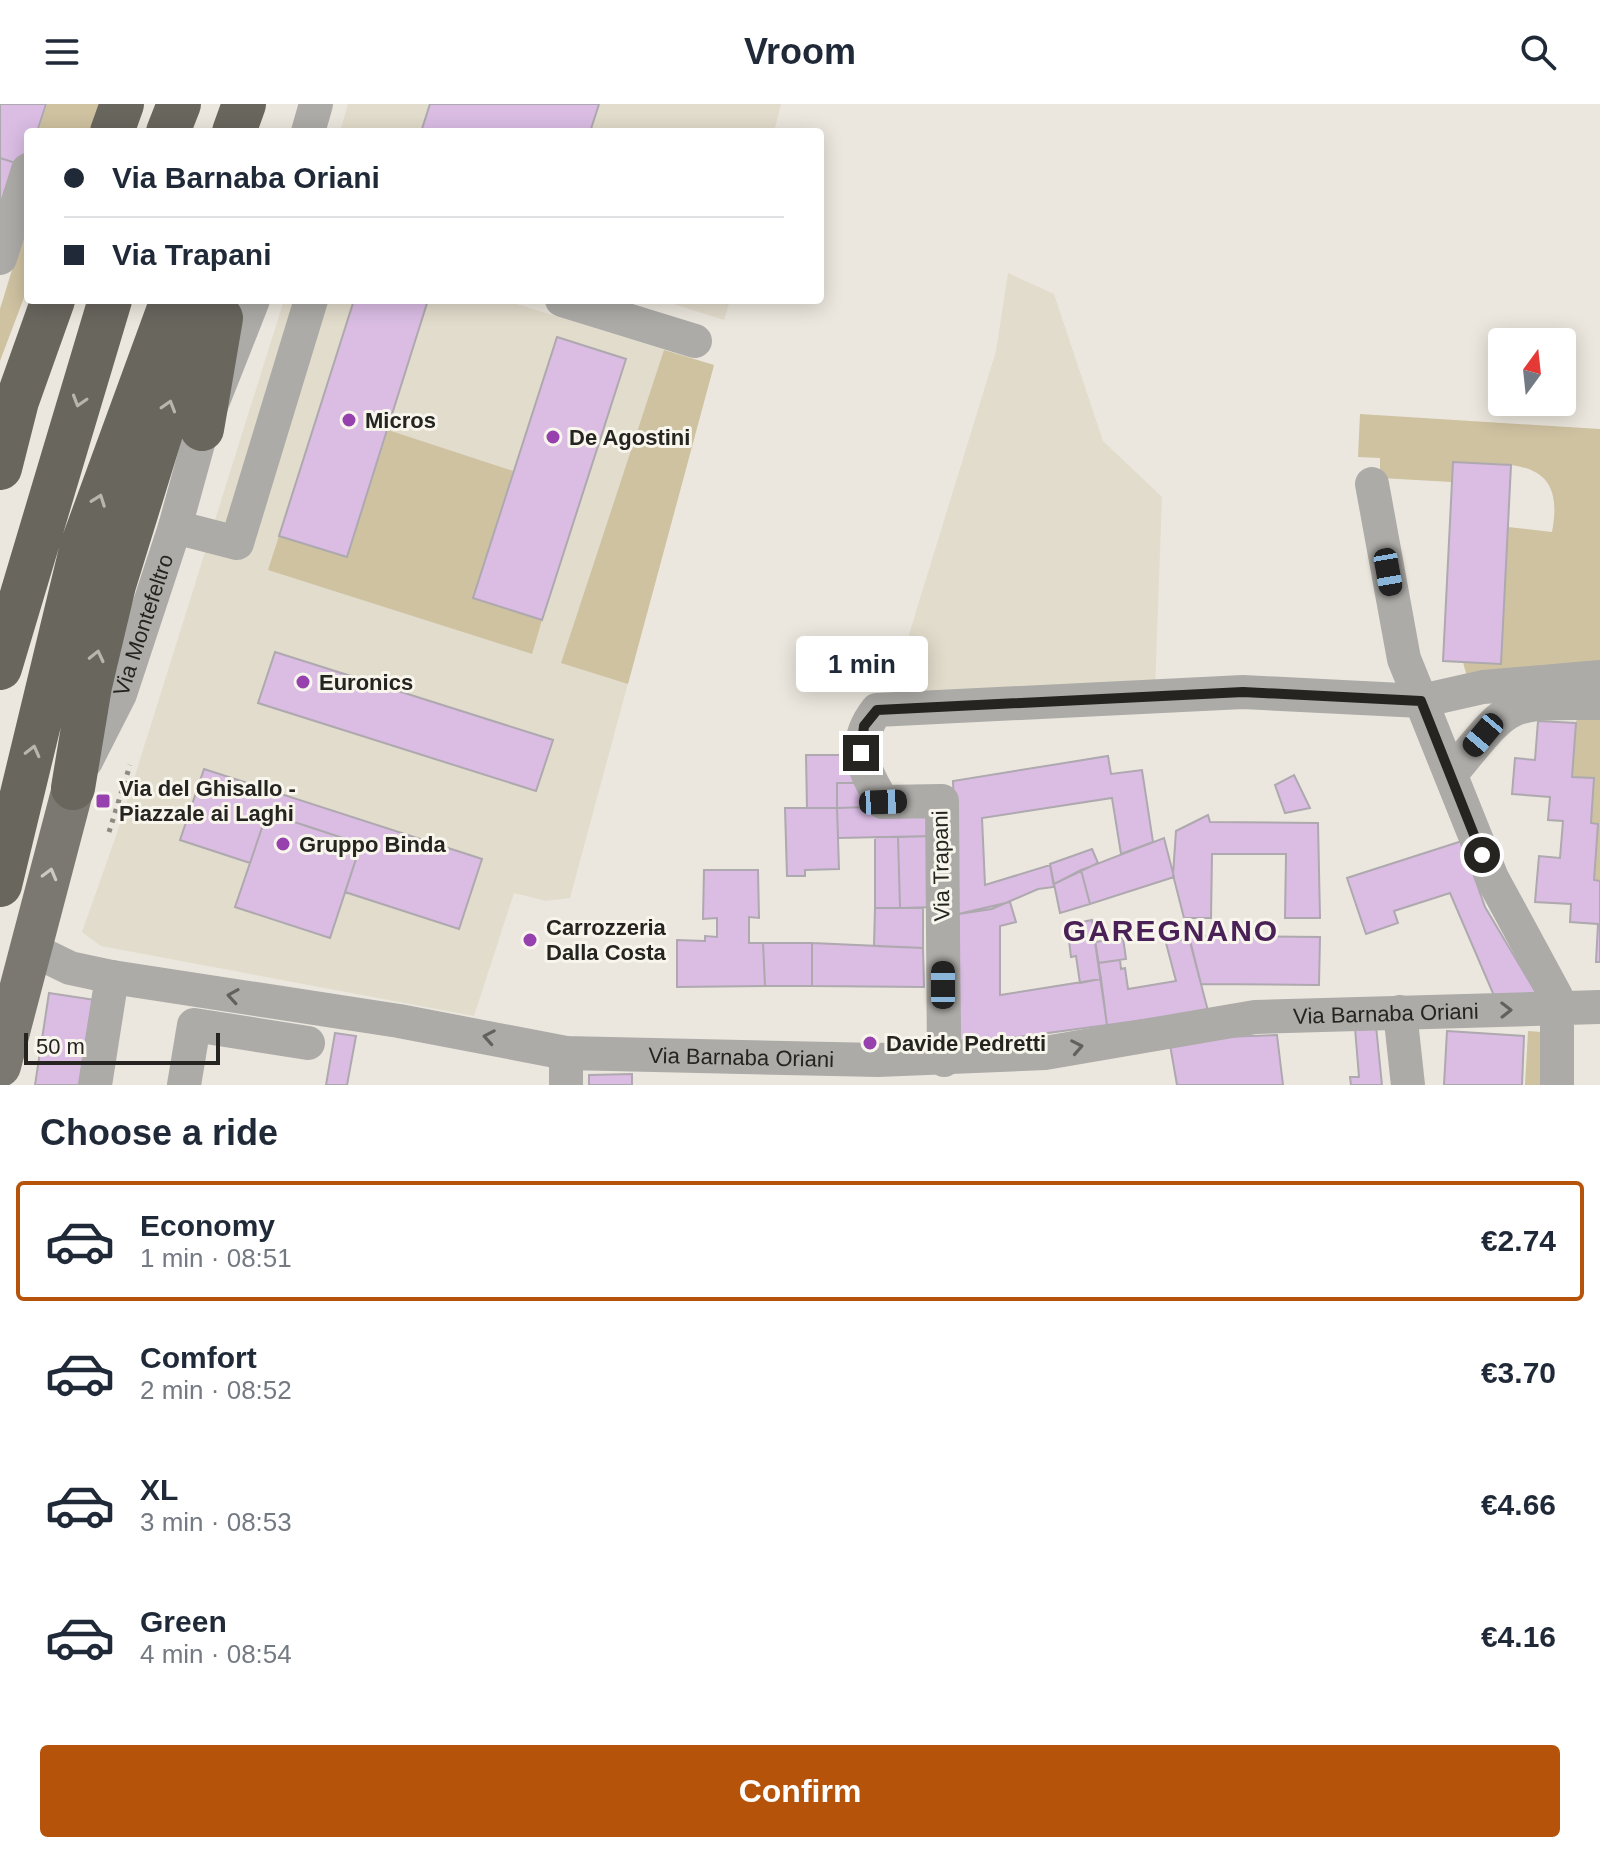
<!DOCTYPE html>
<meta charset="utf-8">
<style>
:root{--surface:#fff;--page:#f2f2f3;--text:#1f2937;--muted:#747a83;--line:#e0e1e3;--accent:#b45309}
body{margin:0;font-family:Helvetica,sans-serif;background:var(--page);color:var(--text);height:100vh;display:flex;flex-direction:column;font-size:30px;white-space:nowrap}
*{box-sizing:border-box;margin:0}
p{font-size:26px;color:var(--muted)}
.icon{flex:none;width:44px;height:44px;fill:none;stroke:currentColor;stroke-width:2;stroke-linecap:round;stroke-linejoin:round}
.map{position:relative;height:981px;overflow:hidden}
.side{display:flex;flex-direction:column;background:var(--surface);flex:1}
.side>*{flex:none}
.banner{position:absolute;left:24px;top:24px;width:800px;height:176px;border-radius:8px;box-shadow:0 4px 20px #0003;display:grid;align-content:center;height:176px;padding:0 40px;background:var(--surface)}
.needle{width:52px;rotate:15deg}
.controls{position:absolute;left:1488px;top:224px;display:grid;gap:16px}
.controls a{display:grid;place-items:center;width:88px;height:88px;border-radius:8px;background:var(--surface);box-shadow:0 4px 20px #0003;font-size:40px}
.scale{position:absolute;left:24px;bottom:20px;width:196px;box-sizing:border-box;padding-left:8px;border:4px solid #252420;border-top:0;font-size:22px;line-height:28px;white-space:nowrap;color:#252420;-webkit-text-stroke:6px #f8f5ec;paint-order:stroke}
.end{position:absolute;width:36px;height:36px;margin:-18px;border:10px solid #252420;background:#fff;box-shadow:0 0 0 4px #fff}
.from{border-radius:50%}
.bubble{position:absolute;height:56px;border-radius:8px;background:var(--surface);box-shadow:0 4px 20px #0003;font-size:26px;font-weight:600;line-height:56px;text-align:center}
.car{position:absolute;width:24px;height:48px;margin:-24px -12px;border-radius:10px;box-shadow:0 0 6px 2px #0007;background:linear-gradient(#222 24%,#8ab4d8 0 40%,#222 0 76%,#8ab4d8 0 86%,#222 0)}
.banner b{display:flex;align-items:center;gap:28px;height:76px;font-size:30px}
.banner b+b{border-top:2px solid var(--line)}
.banner i{width:20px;height:20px;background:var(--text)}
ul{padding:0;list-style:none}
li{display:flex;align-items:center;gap:24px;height:120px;margin:0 16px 12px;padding:0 24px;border:4px solid transparent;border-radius:8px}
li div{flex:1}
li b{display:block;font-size:30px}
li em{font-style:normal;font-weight:600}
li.current{border-color:var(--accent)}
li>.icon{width:72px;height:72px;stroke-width:1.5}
h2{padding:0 40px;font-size:36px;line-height:96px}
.cta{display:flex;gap:16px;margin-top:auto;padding:16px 40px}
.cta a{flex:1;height:92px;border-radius:8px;background:var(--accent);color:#fff;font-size:32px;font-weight:600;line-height:92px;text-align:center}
header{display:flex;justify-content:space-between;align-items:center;height:104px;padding:0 40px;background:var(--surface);font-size:36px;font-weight:600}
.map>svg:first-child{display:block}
.built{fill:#e2dccc}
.green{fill:#cfc2a1}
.building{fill:#dbbde4;stroke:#aea8af;stroke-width:2}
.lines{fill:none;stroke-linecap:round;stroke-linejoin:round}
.path{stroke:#8d8a83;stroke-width:5;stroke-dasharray:4 6;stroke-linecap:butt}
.minor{stroke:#acaba7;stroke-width:34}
.major{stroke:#7b7871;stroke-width:42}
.highway{stroke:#69665e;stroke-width:44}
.oneway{stroke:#b8b5ac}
.oneway2{stroke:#ccc9c1}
.oneway3{stroke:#62615d}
.route{stroke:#252420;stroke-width:10}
.poi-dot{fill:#9641ae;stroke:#f8f5ec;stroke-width:3}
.labels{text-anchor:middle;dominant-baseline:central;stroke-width:6;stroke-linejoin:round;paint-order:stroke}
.poi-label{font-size:22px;font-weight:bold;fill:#252420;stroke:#f8f5ec;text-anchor:start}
.street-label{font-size:22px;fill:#252420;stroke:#f8f5ec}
.district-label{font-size:30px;font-weight:bold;letter-spacing:2px;fill:#4a2156;stroke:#f8f5ec}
</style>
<header><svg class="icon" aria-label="menu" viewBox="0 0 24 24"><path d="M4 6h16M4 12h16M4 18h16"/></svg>Vroom<svg class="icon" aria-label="search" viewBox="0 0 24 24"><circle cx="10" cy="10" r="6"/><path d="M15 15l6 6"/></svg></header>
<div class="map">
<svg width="1600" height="981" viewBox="0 0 1600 981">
<rect width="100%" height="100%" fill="#ebe7de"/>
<path class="built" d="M348 0H781L774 28H340Z
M1008 169 1054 190 1103 337 1162 393 1155 587 888 599 996 247Z
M284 196H504L714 261 570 794 546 797 514 789 474 912 101 842 82 828 117 729Z
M661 196H730L724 216Z"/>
<path class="green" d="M47 0H100L89 28H38Z
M28 114V183L0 257V205Z
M664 246 714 261 628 580 561 559Z
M1360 310 1600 325V563L1468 577 1463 558 1508 423 1552 428C1567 351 1509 361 1453 358L1452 378 1380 374V354L1358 353Z
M388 326 513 367 473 494 542 516 532 550 268 466 279 432 347 453Z
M1600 599V777L1594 776 1598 720 1591 719 1572 673 1577 608Z
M1528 927 1542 928 1543 981H1525Z"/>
<path class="building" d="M0 0H46L37 28H28L25 62 0 54Z
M430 0H599L590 28H421Z
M0 54 25 62 0 138Z
M354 196H428L347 453 279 432Z
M557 233 626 255 542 516 473 494Z
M1453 358 1511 361 1501 560 1443 557Z
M275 548 553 636 536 687 258 599Z
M1538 617 1576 619 1572 673 1594 674 1591 719 1598 720 1594 776 1600 777V858H1596L1598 820 1570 818 1571 800 1535 798 1539 752 1560 754 1563 717 1548 716 1550 693 1512 690 1515 654 1535 656Z
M806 651H855L856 679H837V704H807Z
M1108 652 1111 670 1142 666 1153 738 1121 750 1112 694 982 714 985 781 1050 761 1054 783 1038 785 992 805 958 810 953 677Z
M204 665 482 755 459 825 345 788 361 740 267 709 250 759 180 736Z
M1294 671 1310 704 1285 709 1275 681Z
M837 679H868L869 703 837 704Z
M869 703 868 708 933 707V732L838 734 837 704Z
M785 704H837L839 765 805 766V772H787Z
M267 709 361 740 330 834 235 803Z
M1208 711 1210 718 1318 719 1320 814H1285L1286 750H1212L1211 814H1184L1173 771 1176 727Z
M933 732 935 803 900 804 898 733Z
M875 733H898L900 804H875Z
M1164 734 1174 773 1090 800 1081 766Z
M1462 737 1485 803 1538 892 1495 894 1450 789 1394 807 1398 819 1366 830 1347 774Z
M1092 745 1098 759 1054 780 1050 760Z
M704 766H758L759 814 749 813V839H763L765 882 677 883V836L705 837V832L717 833V814L703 815Z
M1081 766 1090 800 1060 809 1054 780Z
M1010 798 1016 818 1000 822V891L1101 875 1107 921 960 941 958 810Z
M875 804H923V844L874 842Z
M1092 816 1101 875 1080 879 1076 852 1071 853 1067 821Z
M1189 832 1320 833 1319 881 1201 880Z
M1123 834 1126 855 1098 859 1095 838Z
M1189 834 1208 907 1107 921 1098 859 1120 856 1121 865 1125 864 1128 885 1176 877 1166 839Z
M763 839H812V882H765Z
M812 839 923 844 924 883 812 882Z
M49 889 102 897 89 981H35Z
M1376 922 1382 981H1351L1350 973H1359L1355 924Z
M1447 927 1524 932 1522 981H1444Z
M335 929 356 932 347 981H326Z
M1277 931 1283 981H1177L1169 935Z
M632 970V981H589V971Z"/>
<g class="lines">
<path class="path" d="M109 728 130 661"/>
<g class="minor">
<path d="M308 28 316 0"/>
<path d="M0 154 28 66"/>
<path d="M562 196 695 237"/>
<path d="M1372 380 1404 555 1421 597 1483 583 1600 573"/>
<path d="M175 423 237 439 311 196"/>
<path id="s1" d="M86 657 120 590 175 423 202 325 253 196"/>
<path d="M1451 670C1513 595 1503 599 1600 599"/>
<path id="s2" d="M31 845 70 864 112 873 399 917 566 949 878 956 1045 949 1255 913 1600 903"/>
<path d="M1400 908 1408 981"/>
<path d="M1557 923V981"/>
<path d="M566 949V981"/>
<path d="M944 956 942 697 883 698C862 665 851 639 877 606L1243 588 1421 597 1492 774 1556 892 1557 905"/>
<path d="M95 981 112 873"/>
<path d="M184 981 194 921 308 939"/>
</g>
<path class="major" d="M0 962 73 684"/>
<path class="highway" d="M112 28 122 0
M168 28 179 0
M234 28 244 0
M202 325 221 214
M0 364 17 297 53 196
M0 564 110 196
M73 684 90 582 114 481 202 196
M0 781 82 442 172 196"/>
</g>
<defs><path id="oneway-chevron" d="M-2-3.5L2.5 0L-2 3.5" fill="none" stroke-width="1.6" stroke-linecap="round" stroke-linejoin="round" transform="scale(2)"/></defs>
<g class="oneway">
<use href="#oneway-chevron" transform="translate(79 297) rotate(107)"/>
<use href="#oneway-chevron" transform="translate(169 302) rotate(-73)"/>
<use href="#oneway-chevron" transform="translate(99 396) rotate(-70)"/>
<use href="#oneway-chevron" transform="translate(97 552) rotate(-77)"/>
<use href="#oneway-chevron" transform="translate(33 647) rotate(-76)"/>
</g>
<use class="oneway2" href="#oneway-chevron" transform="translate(50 770) rotate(-75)"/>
<g class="oneway3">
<use href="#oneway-chevron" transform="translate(233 892) rotate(-171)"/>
<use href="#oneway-chevron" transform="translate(1506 906) rotate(-1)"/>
<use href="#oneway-chevron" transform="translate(489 933) rotate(-170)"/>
<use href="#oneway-chevron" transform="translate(1077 943) rotate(-11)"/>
</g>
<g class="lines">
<path class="route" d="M861 649 864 622 877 606 1243 588 1421 597 1482 751"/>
</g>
<g class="poi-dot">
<circle cx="349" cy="316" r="8"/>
<circle cx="553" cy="333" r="8"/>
<circle cx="303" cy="578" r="8"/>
<rect x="95" y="689" width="16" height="16" rx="4"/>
<circle cx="283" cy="740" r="8"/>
<circle cx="530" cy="836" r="8"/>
<circle cx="870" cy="939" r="8"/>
</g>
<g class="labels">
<g class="poi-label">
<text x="365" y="316">Micros</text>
<text x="569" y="333">De Agostini</text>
<text x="319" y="578">Euronics</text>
<text x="119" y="684">Via del Ghisallo -<tspan x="119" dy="25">Piazzale ai Laghi</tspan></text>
<text x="299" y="740">Gruppo Binda</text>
<text x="546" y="823">Carrozzeria<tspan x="546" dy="25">Dalla Costa</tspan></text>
<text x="886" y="939">Davide Pedretti</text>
</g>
<g class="street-label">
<text stroke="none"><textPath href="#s1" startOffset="148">Via Montefeltro</textPath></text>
<text transform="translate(941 762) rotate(-91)">Via Trapani</text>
<text stroke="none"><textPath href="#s2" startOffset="1370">Via Barnaba Oriani</textPath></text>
<text stroke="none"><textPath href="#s2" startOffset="722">Via Barnaba Oriani</textPath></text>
</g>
<g class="district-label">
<text x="1171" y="826">GAREGNANO</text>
</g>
</g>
</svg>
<div class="controls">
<a><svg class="needle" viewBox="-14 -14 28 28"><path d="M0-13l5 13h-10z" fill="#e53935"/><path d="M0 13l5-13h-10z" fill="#747a83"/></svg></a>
</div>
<div class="scale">50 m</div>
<i class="end from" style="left:1482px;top:751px"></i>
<i class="end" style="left:861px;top:649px"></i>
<div class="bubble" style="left:796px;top:532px;width:132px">1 min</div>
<i class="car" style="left:1388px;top:468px;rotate:170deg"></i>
<i class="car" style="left:1483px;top:631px;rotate:220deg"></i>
<i class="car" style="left:883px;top:698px;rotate:88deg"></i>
<i class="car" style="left:943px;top:881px;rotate:0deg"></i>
<div class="banner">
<b><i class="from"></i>Via Barnaba Oriani</b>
<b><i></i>Via Trapani</b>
</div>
</div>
<section class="side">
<h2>Choose a ride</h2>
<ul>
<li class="current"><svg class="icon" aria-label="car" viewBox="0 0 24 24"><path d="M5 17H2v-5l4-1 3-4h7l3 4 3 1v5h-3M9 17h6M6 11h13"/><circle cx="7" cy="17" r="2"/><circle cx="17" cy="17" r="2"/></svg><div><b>Economy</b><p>1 min · 08:51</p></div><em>€2.74</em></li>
<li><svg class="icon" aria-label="car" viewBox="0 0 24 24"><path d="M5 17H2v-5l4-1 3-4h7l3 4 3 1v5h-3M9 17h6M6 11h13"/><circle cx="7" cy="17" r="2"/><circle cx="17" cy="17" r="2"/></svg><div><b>Comfort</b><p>2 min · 08:52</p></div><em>€3.70</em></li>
<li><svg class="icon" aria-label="car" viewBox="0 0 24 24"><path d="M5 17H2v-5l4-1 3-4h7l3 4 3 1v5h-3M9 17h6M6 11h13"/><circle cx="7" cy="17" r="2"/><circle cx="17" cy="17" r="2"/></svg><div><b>XL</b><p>3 min · 08:53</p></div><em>€4.66</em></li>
<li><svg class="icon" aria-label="car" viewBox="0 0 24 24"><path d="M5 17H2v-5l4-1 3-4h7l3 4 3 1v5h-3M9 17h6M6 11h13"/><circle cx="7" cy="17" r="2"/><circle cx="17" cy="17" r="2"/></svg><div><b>Green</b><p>4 min · 08:54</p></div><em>€4.16</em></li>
</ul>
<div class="cta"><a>Confirm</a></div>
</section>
